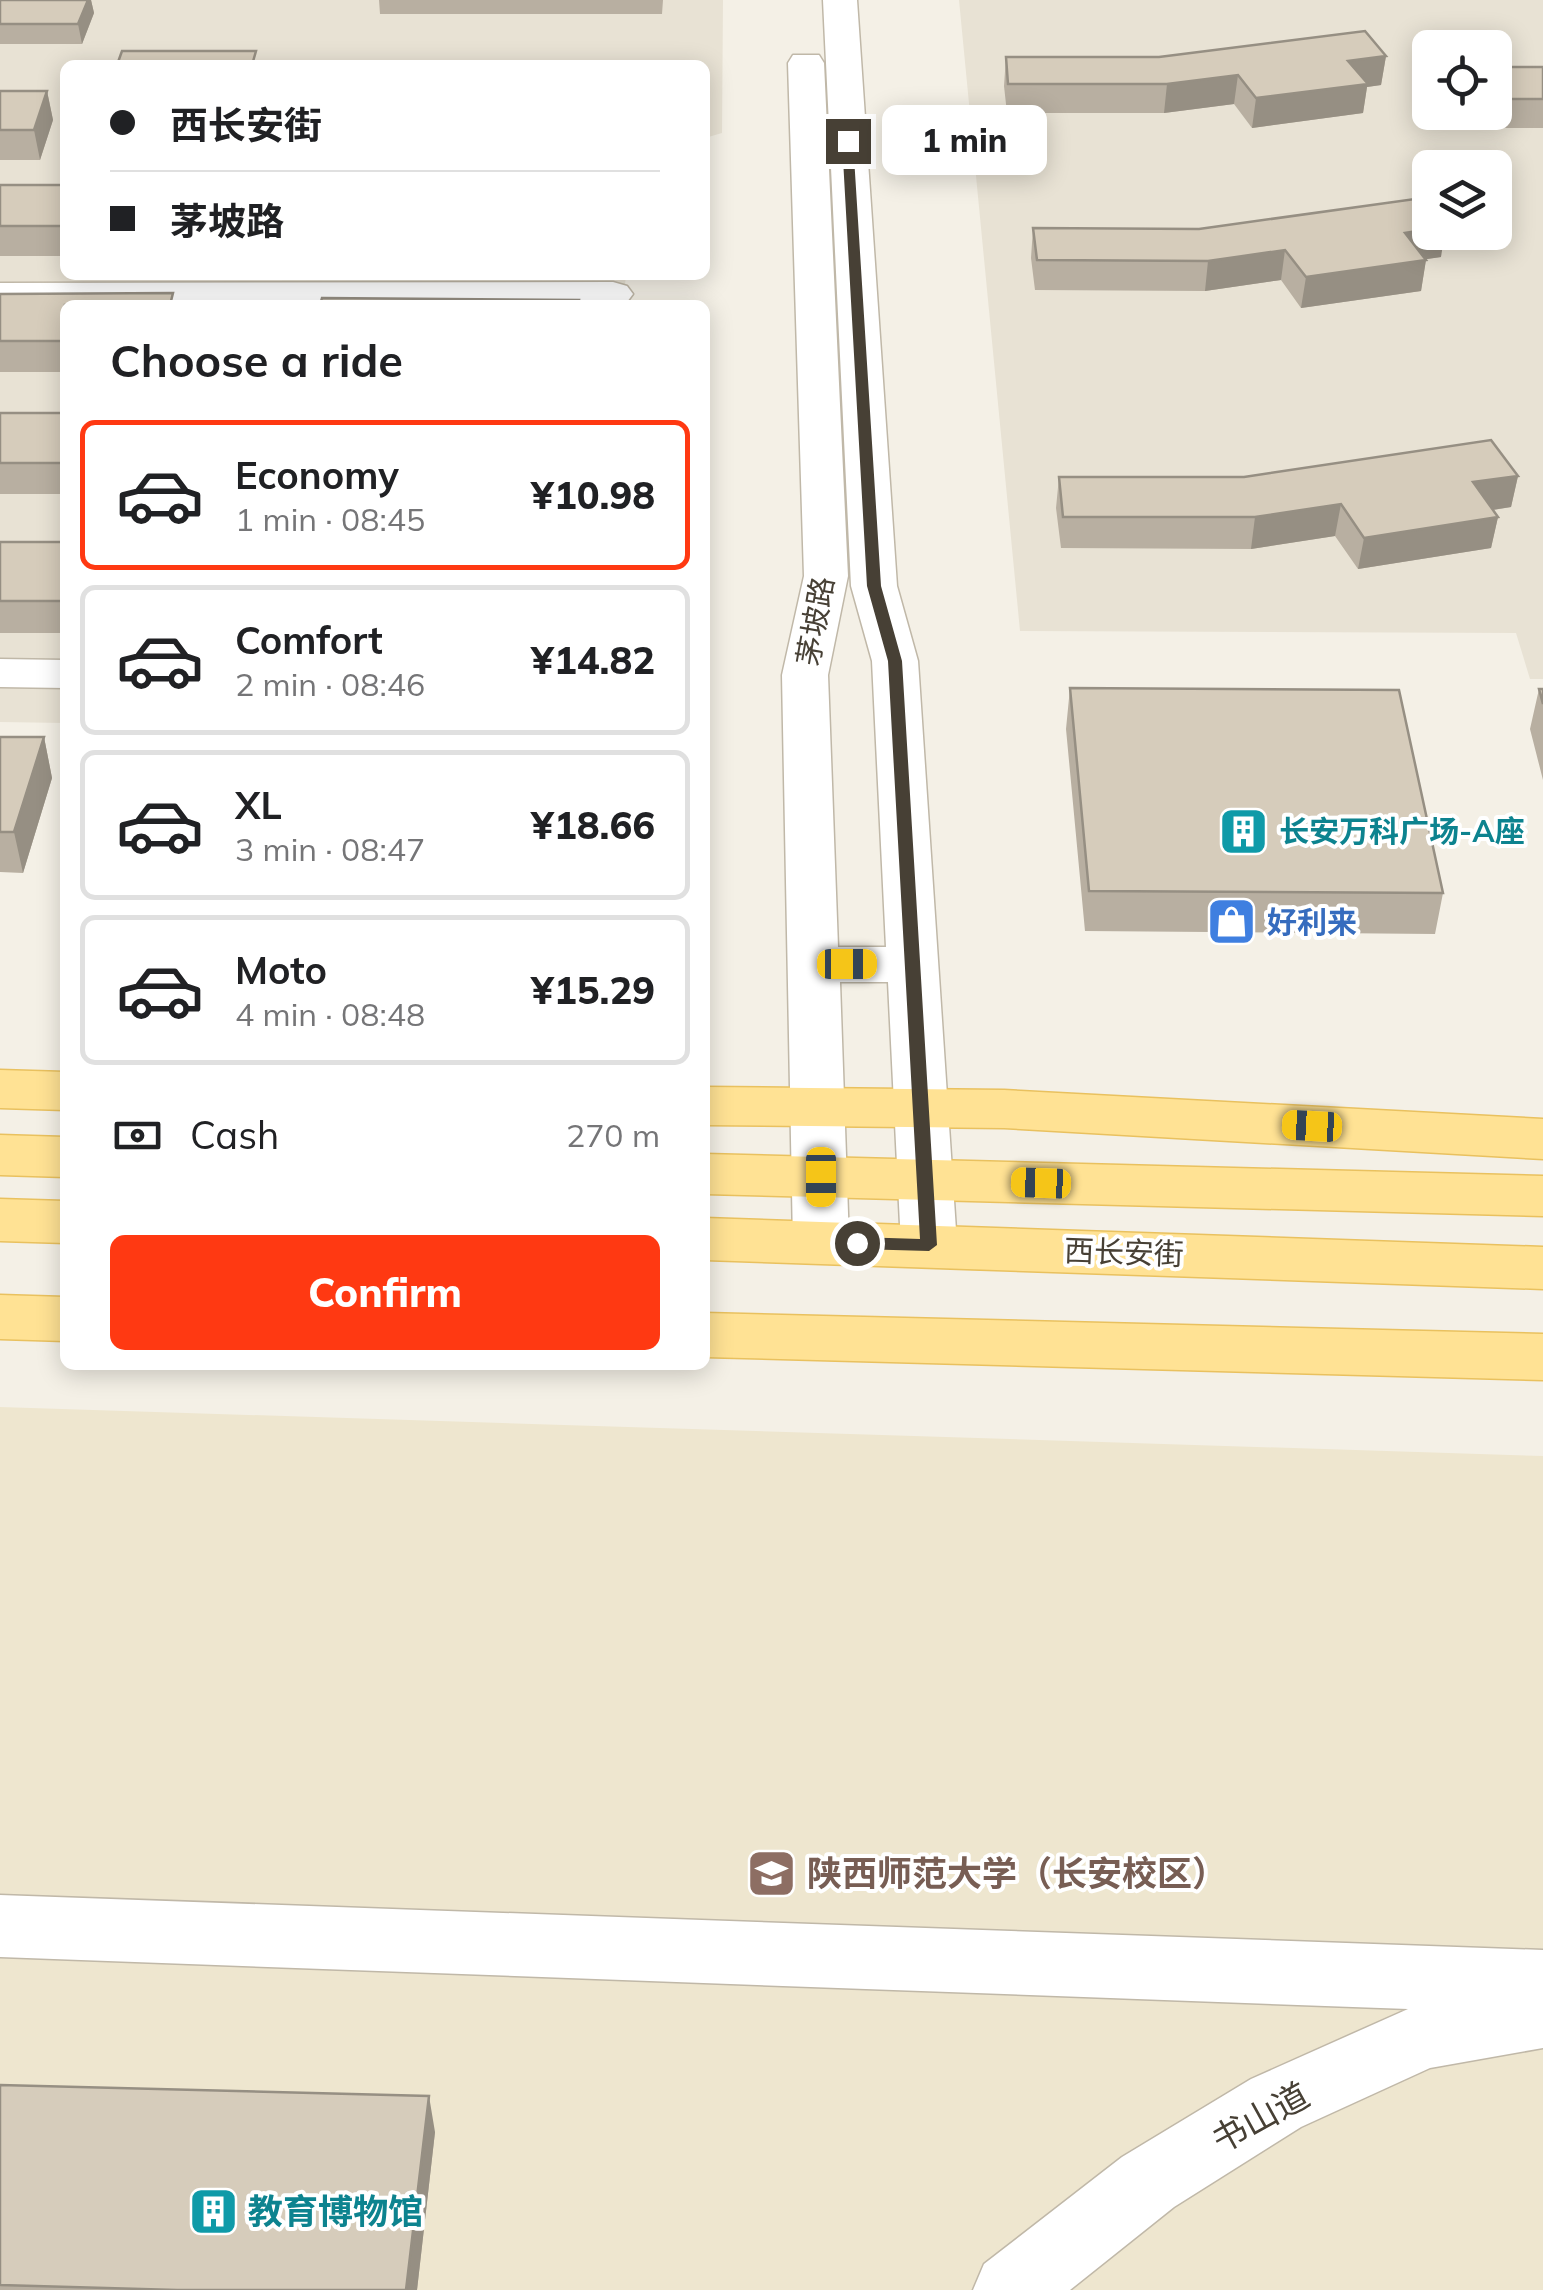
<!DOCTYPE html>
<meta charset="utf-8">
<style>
:root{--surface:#fff;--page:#f6f6f6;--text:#202124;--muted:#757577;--line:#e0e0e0;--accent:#ff3912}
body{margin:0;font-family:Mulish,"Noto Sans SC",sans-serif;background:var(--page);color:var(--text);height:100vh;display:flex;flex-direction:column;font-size:38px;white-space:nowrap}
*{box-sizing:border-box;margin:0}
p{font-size:32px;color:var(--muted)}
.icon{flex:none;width:55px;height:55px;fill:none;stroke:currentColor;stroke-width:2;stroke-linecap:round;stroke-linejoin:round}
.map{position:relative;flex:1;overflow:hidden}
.sheet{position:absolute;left:60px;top:300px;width:650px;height:1070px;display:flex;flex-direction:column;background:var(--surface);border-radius:15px;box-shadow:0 5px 25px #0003}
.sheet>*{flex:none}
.banner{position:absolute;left:60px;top:60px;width:650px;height:220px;border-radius:15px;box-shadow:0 5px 25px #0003;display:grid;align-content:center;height:220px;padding:0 50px;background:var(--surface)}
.tools{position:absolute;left:1412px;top:30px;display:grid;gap:20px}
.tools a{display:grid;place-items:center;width:100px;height:100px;border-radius:15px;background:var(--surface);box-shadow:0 5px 25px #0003;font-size:50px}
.end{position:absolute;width:45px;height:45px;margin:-22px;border:12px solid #474035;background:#fff;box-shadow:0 0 0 5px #fff}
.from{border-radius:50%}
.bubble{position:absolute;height:70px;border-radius:15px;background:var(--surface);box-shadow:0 5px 25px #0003;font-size:32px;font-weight:800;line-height:70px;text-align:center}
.car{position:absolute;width:30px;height:60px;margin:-30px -15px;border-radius:12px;box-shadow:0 0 8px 2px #0007;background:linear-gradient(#f5c518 24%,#345 0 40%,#f5c518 0 76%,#345 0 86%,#f5c518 0)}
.banner b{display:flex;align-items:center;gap:35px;height:95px;font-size:38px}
.banner b+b{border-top:2px solid var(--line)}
.banner i{width:25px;height:25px;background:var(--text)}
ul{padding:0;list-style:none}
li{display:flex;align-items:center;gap:30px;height:150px;margin:0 20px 15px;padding:0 30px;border:5px solid var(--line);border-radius:15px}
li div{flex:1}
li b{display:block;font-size:38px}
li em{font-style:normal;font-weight:800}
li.on{border-color:var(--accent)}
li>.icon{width:90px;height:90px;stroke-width:1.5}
h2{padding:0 50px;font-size:45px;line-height:120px}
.pay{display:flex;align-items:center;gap:25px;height:110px;padding:0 50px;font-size:38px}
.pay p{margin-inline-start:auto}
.button{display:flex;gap:20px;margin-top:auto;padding:20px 50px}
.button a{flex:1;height:115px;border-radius:15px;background:var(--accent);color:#fff;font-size:40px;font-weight:800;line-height:115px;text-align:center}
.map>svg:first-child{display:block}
.residential{fill:#e8e2d4;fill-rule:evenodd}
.education{fill:#eee6cf}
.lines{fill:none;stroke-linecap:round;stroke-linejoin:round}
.minor-casing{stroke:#c0b8a8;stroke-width:3}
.major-casing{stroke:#e9c15f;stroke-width:3}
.minor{fill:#fff;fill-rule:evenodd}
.major{fill:#ffe294;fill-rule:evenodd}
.wall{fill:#b8afa1}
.shaded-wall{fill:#968f83}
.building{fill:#d6ccbb;stroke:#968f83;stroke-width:2.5}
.route{fill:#474035}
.labels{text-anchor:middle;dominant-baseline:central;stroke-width:8;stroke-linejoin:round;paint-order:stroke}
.street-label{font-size:30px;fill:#474035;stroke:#fff}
.culture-label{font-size:30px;font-weight:bold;fill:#0d838f;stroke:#fff;text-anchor:start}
.shop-label{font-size:30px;font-weight:bold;fill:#366cbe;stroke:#fff;text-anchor:start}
.near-education-label{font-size:35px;font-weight:bold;fill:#785e54;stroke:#fff;text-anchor:start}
.near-street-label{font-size:35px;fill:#474035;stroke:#fff}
.near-culture-label{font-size:35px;font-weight:bold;fill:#0d838f;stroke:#fff;text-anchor:start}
</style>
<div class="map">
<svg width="1543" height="2290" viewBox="0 0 1543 2290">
<rect width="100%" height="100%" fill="#f4f0e6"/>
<path class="residential" d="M0 0H723L722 133 705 138V65H65V275H626L623 305H65V723L0 722Z
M959 0H1543V679H1530L1516 633 1020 631ZM1430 48H1495V112H1430ZM1430 168H1495V232H1430Z"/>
<path class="education" d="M0 1407 1543 1456V2290H0Z"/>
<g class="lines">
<defs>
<path id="minor" d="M823 0H857L897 586 918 661 957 1245 949 1260 929 1266 909 1260 901 1245 888 982H840L849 1242 841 1257 821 1263 801 1257 793 1242 782 675 804 576 788 63 793 55H819L824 63 848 576 828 675 838 947H886L872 661 851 586Z
M613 282 627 286 633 294 627 302 0 307V283Z
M0 659 65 660V688L0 687Z
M0 1895 1543 1950V2048L1430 2068 1301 2127 1174 2207 1070 2290H973L984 2264 1122 2157 1251 2079 1408 2009 0 1957Z"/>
<path id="major" d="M0 1070 65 1072V1110L0 1108Z
M705 1087 1004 1090 1543 1119V1159L1004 1128 705 1125Z
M0 1135 65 1137V1177L0 1175Z
M705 1154 1543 1176V1216L705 1194Z
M0 1199 65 1201V1243L0 1241Z
M705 1218 1543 1247V1289L705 1260Z
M0 1295 65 1297V1341L0 1339Z
M705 1313 1543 1334V1380L705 1357Z"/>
</defs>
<use href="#minor" class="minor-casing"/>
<use href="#major" class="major-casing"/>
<use href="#minor" class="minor"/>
<use href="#major" class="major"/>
</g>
<path class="wall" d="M0 0H91L94 13 82 44H0Z
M379 0H663L662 14H380Z
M1386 56 1381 85 1367 87 1363 113 1252 128 1234 104 1164 113H1007L1004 86 1006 57Z
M1495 67H1543V128H1489L1484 112H1495Z
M0 91H47L53 120 40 160H0Z
M0 185H65V256H0Z
M1033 228 1441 257 1426 259 1421 291 1301 308 1281 280 1205 291 1035 290 1031 258Z
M0 294 65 305V372H0Z
M0 413H65V494H0Z
M1518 476 1511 507 1493 510 1498 517 1491 548 1358 569 1335 536 1251 549 1061 548 1056 508 1059 477Z
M0 542H65V633H0Z
M1070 688 1443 893 1435 934 1085 931 1066 729Z
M1539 689H1543V780L1530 729Z
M0 737H44L52 778 23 873 0 872Z
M0 2085 435 2132 417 2290H0Z"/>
<path class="shaded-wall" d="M88 0H91L94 13 82 44 78 24Z
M1386 56 1381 85 1367 87 1363 113 1252 128 1256 98 1348 61Z
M1238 75 1234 104 1164 113 1167 84Z
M47 91 53 120 40 160 34 130Z
M1430 229V232H1445L1441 257 1400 263 1405 233Z
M1285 250 1281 280 1205 291 1208 261Z
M1426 260 1421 291 1301 308 1306 277Z
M1518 476 1511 507 1466 514 1473 482Z
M1341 504 1335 536 1251 549 1255 517Z
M1498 517 1491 548 1358 569 1364 538Z
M44 737 52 778 23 873 14 832Z
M429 2096 435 2132 417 2290H406Z"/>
<path class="building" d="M0 0H88L78 24H0Z
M1365 31 1386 56 1348 61 1368 84 1256 98 1238 75 1167 84H1008L1006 57H1159Z
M122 51H256L252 65H117Z
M1495 67H1543V99H1495Z
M0 91H47L34 130H0Z
M0 185H65V226H0Z
M1422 198 1430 208V229L1405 233 1426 260 1306 277 1285 250 1208 261 1037 260 1033 228 1199 229Z
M173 293 170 305H65V341H0V294Z
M322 298 579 300 578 305H320Z
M0 413H65V463H0Z
M1491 440 1518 476 1473 482 1498 517 1364 538 1341 504 1255 517H1063L1059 477H1244Z
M0 542H65V601H0Z
M1070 688 1399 690 1443 893 1089 891Z
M1539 689H1543V704Z
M0 737H44L14 832H0Z
M0 2085 429 2096 406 2290H177L0 2285Z"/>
<path class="route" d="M848 138 853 141 881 586 902 661 937 1245 929 1251 857 1249 849 1243 857 1237 920 1239 888 661 867 586 842 141Z"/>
<defs>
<symbol id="building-square" viewBox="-11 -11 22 22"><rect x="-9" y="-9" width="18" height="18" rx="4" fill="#0f9aa8" stroke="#fff"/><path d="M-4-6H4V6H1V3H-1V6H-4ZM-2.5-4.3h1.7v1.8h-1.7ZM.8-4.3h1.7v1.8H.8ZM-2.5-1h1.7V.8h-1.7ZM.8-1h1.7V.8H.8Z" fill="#fff"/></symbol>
<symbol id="shop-square" viewBox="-11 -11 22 22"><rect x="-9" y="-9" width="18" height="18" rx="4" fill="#3f7fe0" stroke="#fff"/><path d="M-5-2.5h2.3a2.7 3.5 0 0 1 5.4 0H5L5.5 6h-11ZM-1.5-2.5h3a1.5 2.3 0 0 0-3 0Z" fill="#fff"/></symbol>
<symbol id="university-square" viewBox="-11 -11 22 22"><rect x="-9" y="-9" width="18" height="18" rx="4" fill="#8d6e63" stroke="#fff"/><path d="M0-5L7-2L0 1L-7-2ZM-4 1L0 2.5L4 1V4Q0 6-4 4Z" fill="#fff"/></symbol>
</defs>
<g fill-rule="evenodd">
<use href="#building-square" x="1216" y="804" width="55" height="55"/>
<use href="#shop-square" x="1204" y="894" width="55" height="55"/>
<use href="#university-square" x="744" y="1846" width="55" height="55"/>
<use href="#building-square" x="186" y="2184" width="55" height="55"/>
</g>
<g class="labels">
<g class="street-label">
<text transform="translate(815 621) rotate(-80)">茅坡路</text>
<text transform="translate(1124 1252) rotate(2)">西长安街</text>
</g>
<g class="culture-label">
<text x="1279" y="831">长安万科广场-A座</text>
</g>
<g class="shop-label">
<text x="1267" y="922">好利来</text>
</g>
<g class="near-education-label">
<text x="807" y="1873">陕西师范大学（长安校区）</text>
</g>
<g class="near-street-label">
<text transform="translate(1260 2117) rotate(-29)">书山道</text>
</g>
<g class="near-culture-label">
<text x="248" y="2211">教育博物馆</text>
</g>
</g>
</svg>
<div class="tools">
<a><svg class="icon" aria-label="locate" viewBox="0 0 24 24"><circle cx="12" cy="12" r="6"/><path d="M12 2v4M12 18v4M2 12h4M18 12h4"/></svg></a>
<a><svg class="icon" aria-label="layers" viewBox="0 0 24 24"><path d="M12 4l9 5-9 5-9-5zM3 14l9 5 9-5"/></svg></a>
</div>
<i class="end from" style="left:857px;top:1243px"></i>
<i class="end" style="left:848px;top:141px"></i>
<div class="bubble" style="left:882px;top:105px;width:165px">1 min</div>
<i class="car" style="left:847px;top:964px;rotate:90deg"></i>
<i class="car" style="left:1312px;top:1126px;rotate:273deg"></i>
<i class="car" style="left:821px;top:1177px;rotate:180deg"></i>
<i class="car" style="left:1041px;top:1183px;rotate:272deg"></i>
<div class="banner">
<b><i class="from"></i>西长安街</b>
<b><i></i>茅坡路</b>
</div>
<section class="sheet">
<h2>Choose a ride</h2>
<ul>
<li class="on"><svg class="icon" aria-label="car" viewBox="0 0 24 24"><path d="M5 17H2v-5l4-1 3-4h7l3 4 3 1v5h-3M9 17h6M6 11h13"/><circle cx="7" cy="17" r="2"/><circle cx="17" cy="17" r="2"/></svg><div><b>Economy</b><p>1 min · 08:45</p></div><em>¥10.98</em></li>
<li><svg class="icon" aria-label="car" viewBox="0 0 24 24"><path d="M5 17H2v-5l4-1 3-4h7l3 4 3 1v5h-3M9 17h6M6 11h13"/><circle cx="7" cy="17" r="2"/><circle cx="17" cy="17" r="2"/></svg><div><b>Comfort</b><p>2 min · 08:46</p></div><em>¥14.82</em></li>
<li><svg class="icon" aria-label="car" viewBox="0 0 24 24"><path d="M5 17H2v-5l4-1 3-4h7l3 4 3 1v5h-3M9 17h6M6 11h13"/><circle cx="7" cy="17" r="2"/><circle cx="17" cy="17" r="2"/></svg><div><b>XL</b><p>3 min · 08:47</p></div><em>¥18.66</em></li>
<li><svg class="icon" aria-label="car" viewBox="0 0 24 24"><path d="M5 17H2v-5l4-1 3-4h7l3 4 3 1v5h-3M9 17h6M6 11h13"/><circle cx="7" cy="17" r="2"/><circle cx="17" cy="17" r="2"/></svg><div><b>Moto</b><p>4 min · 08:48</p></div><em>¥15.29</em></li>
</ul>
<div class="pay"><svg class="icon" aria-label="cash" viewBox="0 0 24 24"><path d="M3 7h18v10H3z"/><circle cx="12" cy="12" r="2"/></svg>Cash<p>270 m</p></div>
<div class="button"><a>Confirm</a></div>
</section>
</div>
